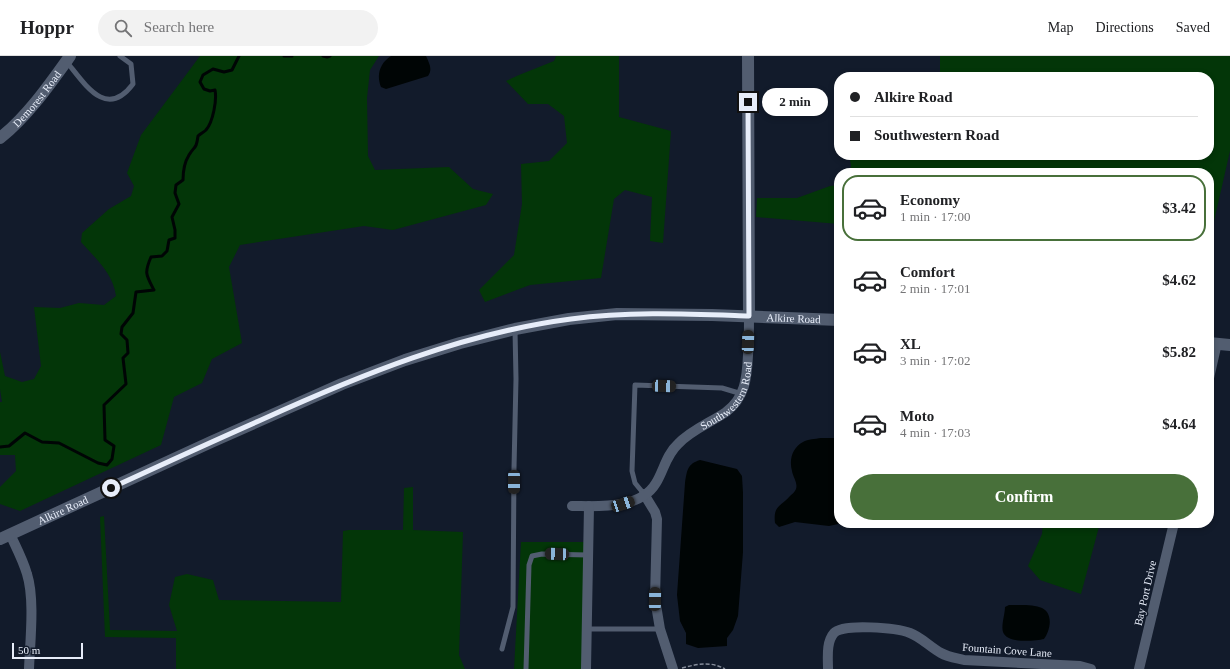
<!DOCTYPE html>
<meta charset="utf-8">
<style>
:root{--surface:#fff;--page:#f2f2f2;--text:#202124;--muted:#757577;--line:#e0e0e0;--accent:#48703a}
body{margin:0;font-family:"Times New Roman",serif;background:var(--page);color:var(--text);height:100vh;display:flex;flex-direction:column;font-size:15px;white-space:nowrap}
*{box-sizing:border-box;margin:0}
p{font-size:13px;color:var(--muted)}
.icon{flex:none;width:22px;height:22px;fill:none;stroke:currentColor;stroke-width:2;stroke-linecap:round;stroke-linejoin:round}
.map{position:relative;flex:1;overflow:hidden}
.sheet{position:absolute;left:834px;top:112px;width:380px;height:360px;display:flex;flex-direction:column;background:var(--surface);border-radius:16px;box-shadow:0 2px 6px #0003}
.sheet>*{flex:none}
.guide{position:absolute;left:834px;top:16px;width:380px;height:88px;border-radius:16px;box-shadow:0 2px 6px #0003;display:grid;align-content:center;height:88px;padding:0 16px;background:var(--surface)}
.scale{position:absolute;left:12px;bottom:10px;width:71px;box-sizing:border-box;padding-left:4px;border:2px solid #e7edf9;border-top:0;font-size:11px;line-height:14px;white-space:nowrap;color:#e7edf9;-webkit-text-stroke:3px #121b2b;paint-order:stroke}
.end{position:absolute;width:18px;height:18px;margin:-9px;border:5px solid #e7edf9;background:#111;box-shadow:0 0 0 2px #111}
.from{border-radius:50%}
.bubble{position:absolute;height:28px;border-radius:14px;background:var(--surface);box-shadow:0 2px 6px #0003;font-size:13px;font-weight:700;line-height:28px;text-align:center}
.car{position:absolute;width:12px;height:24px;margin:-12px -6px;border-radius:5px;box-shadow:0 0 3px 1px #0007;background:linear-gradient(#222 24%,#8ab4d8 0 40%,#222 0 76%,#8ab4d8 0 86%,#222 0)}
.guide b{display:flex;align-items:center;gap:14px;height:38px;font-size:15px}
.guide b+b{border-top:1px solid var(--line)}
.guide i{width:10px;height:10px;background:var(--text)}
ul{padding:7px 0 0;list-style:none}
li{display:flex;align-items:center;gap:12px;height:66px;margin:0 8px 6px;padding:0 8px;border:2px solid transparent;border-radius:16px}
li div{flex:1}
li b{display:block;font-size:15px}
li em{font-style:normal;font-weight:700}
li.on{border-color:var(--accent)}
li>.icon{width:36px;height:36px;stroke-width:1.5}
.primary-button{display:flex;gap:8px;margin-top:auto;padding:8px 16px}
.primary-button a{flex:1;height:46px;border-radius:24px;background:var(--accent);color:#fff;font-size:16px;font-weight:700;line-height:46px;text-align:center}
header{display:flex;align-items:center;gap:24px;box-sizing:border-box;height:56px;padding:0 20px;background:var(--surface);border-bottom:1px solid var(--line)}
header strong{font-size:19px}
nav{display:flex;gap:22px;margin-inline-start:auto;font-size:14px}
.search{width:280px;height:36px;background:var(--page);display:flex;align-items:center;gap:10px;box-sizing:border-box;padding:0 14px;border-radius:22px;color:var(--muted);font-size:15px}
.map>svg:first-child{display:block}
.green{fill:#033608}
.water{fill:#000505}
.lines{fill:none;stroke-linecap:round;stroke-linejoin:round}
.stream{stroke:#000505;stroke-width:3}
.path{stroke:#858c9a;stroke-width:1.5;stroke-dasharray:4 2;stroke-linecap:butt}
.service{stroke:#525d70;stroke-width:5}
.minor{stroke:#525d70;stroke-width:10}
.tertiary{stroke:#525d70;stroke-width:12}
.secondary{stroke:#525d70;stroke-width:12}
.route{stroke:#e7edf9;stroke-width:5}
.labels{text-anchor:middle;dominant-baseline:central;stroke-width:3;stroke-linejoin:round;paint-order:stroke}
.street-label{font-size:11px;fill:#e7edf9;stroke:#121b2b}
</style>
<header>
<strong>Hoppr</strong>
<div class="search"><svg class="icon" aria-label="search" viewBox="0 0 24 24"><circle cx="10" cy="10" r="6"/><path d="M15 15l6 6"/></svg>Search here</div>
<nav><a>Map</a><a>Directions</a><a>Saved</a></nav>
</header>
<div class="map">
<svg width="1230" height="613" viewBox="0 0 1230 613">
<rect width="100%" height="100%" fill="#121b2b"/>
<path class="green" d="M200 0H379L370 14 367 42 368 100 375 114 449 111 473 133 493 138 486 149 393 174 364 170 240 189 229 211 242 287 212 303 202 327 174 341 161 389 20 455 0 448V431L16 415 15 399H0V346H2L0 333V296L5 320 22 326 34 323 41 310 34 251 60 252 79 247 104 249 116 240C113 217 95 202 81 186L82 177 109 153 131 140 134 130 127 117 141 79Z
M556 0H619V61L671 75 663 187 650 185 652 141 625 134 614 143 601 222 530 229 485 246 479 234 514 199 522 148 521 108 549 105 567 87 564 60 548 48H528L506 25 519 19 554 5Z
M940 0H1230V95L1209 187V117H850L851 109 849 99H1209V21H880V19L940 16Z
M839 129V168L756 161 757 142H797L830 130Z
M413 431V474L463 476 459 599 465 613H176V582L105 581 100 461 104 460 110 574 177 575 169 549 175 521 187 518 213 524 219 544 341 546 343 475 349 474H403L404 432Z
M1043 467H1100L1081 538 1040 524 1028 510 1042 478Z
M521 486H584L582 613H514Z"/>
<path class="water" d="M391 0H426C429 7 433 13 428 20L386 33 381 31C376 19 380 7 391 0Z
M821 382H839V467H843L829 470 795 466 779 471 775 467C773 450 780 451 790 440 792 438 795 436 796 433 798 427 793 421 792 415 789 404 792 392 803 386 808 383 815 383 821 382Z
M700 404 737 413 742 420 743 437V496L738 560 733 574 727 582V590L698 592 686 588V577L680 565 677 539 685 427C687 415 687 408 700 404Z
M1009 549C1018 549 1034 548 1042 552 1054 558 1050 575 1044 583 1035 585 1007 588 1003 576 1001 570 1005 558 1005 551Z"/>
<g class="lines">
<path class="stream" d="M284 0H292
M323 0 327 1 330 0
M0 391 9 390 25 377 42 386 59 387 98 407 107 409 112 403 114 390 105 384 104 349 126 328 123 302 128 297 127 284 121 278 122 271 133 257 136 236 154 234C146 219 144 217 151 201L162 200 167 195 169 184 175 182V174L172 161 179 148 175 137 176 129 183 124C183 115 184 107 189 99 195 89 196 94 198 80 200 78 204 76 206 74 213 66 217 44 215 34L210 35 204 33 200 26 203 19 213 13 224 16 232 14 239 0"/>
<path class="path" d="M682 612C697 608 711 605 725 613"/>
<path class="service" d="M66 5C85 28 106 64 133 28L131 8 120 0
M644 438 635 427 632 415 635 329 722 332 742 338
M587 573H660
M502 593 513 551 514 412 516 323 515 274
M526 613 529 509 532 500 542 498 588 499"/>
<g class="minor">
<path d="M1209 322 1217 287"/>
<path d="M644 438 655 456 657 463 655 543 660 573 673 613"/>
<path id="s1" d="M572 450C598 450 640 454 656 427 664 414 666 399 678 388 691 374 710 367 726 356 745 342 747 322 748 299 749 286 749 273 749 260"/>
<path d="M10 478C16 491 23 504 27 518 35 543 30 586 29 613"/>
<path d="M586 613 589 450"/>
<path d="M828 613C828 602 826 586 834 577 843 567 897 572 910 577 921 581 930 591 941 597 948 601 956 602 964 604L1080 610 1091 613"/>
<path d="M1139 613 1174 467"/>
</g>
<g class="tertiary">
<path d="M748 0 749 260"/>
<path id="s2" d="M0 82C27 61 50 28 70 0"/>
</g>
<g class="secondary">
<path d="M1209 287 1230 289"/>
<path id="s3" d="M0 483 211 386 342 328 405 304 460 287 515 273 569 263 617 258 712 259 839 264"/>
</g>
</g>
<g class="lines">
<path class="route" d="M111 432C161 409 211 386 261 364 360 319 463 277 571 263 630 255 690 258 749 260L748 46"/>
</g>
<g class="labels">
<g class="street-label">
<text stroke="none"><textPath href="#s2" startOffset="54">Demorest Road</textPath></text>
<text stroke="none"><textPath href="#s3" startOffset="837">Alkire Road</textPath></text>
<text stroke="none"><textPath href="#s1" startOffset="208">Southwestern Road</textPath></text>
<text stroke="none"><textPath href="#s3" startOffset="69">Alkire Road</textPath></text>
<text transform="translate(1145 537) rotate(-77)">Bay Port Drive</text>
<text transform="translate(1007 594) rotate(4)">Fountain Cove Lane</text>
</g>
</g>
</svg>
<div class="scale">50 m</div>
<i class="end from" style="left:111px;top:432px"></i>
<i class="end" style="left:748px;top:46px"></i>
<div class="bubble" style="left:762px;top:32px;width:66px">2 min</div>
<i class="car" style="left:748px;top:286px;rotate:2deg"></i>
<i class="car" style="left:664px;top:330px;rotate:92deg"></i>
<i class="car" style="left:514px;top:426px;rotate:180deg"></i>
<i class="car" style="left:623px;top:448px;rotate:72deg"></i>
<i class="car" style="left:557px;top:498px;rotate:272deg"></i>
<i class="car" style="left:655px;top:543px;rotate:1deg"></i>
<div class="guide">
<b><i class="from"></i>Alkire Road</b>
<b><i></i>Southwestern Road</b>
</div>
<section class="sheet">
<ul>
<li class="on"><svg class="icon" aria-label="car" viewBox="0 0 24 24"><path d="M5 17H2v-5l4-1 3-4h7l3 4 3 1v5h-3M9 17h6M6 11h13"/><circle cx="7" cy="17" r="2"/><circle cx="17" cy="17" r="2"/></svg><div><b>Economy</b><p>1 min · 17:00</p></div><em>$3.42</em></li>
<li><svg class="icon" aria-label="car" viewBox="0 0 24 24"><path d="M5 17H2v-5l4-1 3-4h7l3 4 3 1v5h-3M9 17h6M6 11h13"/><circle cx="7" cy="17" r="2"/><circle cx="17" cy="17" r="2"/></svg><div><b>Comfort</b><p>2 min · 17:01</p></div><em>$4.62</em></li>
<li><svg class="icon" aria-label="car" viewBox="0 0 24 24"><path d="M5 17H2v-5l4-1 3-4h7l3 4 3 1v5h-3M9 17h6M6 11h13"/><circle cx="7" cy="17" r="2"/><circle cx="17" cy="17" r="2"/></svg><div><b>XL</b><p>3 min · 17:02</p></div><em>$5.82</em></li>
<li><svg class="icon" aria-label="car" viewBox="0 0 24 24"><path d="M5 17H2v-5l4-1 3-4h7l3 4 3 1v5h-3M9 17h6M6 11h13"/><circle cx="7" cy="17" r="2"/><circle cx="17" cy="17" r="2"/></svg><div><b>Moto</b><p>4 min · 17:03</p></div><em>$4.64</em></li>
</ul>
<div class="primary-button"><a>Confirm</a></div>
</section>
</div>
